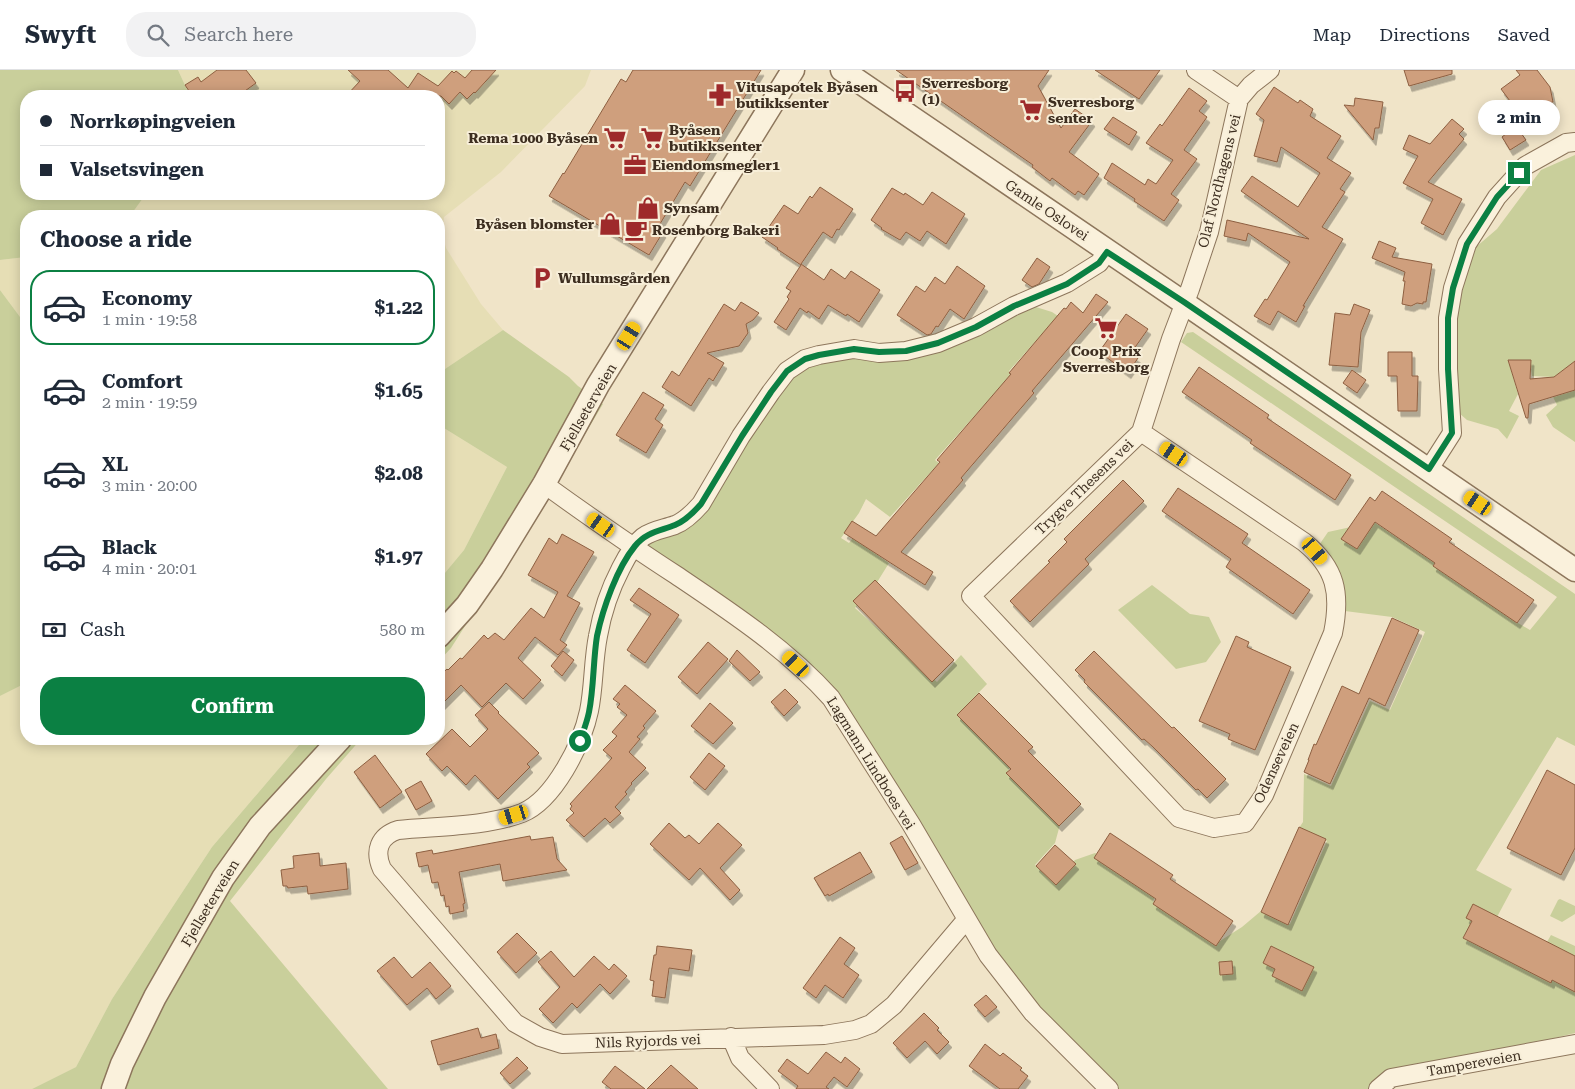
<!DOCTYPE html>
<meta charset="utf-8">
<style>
:root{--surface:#fff;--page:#f2f2f3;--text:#1f2937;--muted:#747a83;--line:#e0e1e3;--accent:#0b8043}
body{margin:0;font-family:"Roboto Serif",serif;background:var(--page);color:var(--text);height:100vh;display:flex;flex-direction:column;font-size:19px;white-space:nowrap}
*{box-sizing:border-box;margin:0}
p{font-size:16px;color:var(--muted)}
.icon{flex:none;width:28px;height:28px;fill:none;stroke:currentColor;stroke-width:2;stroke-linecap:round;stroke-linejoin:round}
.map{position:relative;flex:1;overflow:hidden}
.drawer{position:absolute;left:20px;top:140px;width:425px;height:535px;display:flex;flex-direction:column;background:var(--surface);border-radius:20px;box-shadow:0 2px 12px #0003}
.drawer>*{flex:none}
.guide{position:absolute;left:20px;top:20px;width:425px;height:110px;border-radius:20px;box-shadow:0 2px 12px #0003;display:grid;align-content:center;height:110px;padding:0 20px;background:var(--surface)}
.end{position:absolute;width:22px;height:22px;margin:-11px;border:6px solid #0b8043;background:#fff;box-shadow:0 0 0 2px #fff}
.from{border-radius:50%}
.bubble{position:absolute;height:35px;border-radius:18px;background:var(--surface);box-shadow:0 2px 12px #0003;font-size:16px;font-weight:700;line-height:35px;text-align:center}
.car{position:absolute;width:15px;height:30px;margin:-15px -8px;border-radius:6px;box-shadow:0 0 4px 1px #0007;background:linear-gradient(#f5c518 24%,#345 0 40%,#f5c518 0 76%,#345 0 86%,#f5c518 0)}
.guide b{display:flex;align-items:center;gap:18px;height:48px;font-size:19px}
.guide b+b{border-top:1px solid var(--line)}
.guide i{width:12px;height:12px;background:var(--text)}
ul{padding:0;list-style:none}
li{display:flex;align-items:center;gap:15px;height:75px;margin:0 10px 8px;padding:0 10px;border:2px solid transparent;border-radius:20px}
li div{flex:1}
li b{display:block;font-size:19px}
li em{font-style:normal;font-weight:700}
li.active{border-color:var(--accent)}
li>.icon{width:45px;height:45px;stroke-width:1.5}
h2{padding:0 20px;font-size:22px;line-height:60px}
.pay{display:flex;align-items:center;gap:12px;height:55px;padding:0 20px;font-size:19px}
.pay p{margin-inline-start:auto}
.button{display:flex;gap:10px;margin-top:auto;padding:10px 20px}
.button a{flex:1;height:58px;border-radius:20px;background:var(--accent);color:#fff;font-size:20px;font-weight:700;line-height:58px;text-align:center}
header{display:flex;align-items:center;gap:30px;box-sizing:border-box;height:70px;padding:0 25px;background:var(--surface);border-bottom:1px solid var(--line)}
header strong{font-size:24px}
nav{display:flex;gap:28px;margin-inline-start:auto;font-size:18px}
.search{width:350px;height:45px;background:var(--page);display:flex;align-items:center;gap:12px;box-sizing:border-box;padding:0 18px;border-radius:20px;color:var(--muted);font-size:19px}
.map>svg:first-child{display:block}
.farmland{fill:#e6deb5}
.green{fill:#c9cf9b}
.building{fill:#cf9f7d;stroke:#8d5f41;filter:url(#shadow)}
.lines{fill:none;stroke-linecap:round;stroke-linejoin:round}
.minor-casing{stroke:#8d765c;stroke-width:20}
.tertiary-casing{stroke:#8d765c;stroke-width:25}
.minor{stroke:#faf1dc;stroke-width:18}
.tertiary{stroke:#faf1dc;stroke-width:22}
.route{stroke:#0b8043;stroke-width:6}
.labels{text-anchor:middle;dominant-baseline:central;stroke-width:4;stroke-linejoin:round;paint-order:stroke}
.poi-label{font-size:14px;font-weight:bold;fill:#3d2e20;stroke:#f7eed8;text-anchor:start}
.street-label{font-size:14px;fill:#3d2e20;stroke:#f7eed8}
</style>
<header>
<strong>Swyft</strong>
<div class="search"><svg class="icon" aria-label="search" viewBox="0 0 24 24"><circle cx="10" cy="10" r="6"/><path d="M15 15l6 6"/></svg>Search here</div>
<nav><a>Map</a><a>Directions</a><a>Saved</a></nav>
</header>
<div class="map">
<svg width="1575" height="1019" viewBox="0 0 1575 1019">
<defs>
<filter id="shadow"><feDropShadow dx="3" dy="5.5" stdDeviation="0" flood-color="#0004"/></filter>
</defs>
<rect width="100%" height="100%" fill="#f0e4c8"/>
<path class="farmland" d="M178 0H591L585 16 501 102 444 147 442 164 446 178 481 234 503 260 439 303V146H130L146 124H439V26H190Z
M26 187V255L0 220V190Z
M439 355 507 397 464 480 439 510Z
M26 613V669H304L212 777 112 929 76 997 32 1019H0V626Z"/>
<path class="green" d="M0 0H178L190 26H26V124H146L130 146H26V187L0 190Z
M1575 85V291L1554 307 1532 306 1530 290H1508L1518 324 1509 341 1519 346 1507 369 1498 359 1467 350 1459 343 1455 299 1457 248 1463 217 1476 177 1497 159 1541 100Z
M0 220 26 255V613L0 626Z
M1023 233 1052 242 1058 246 1009 301 1012 304 935 390 939 393 890 447 866 429 859 443 841 468 849 473 853 468 889 493 876 514 855 538 937 612 961 585 987 614 959 643 1012 696 1008 700 1061 751 1055 773 1035 795 1055 812 1075 790 1095 783 1158 820 1153 831 1220 871 1242 857 1261 841 1290 854 1327 771 1299 758 1303 752 1304 704 1331 716 1370 631 1390 640 1425 562 1392 547 1337 540 1315 481 1328 462 1374 452 1435 493 1433 496 1518 553 1530 560 1557 527 1181 272 1187 263 1193 262 1575 524V676L1557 667 1476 800 1512 819 1497 847 1472 851 1463 868 1551 912 1560 896 1547 872 1551 865 1575 876V963L1391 1008 1378 1019H1109L1033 943 831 628 634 477 693 444 785 311 819 285 938 273Z
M503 260 569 307 578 316 603 334 545 431 451 578 439 591V510L464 480 507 397 439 355V303Z
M1575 320V372L1553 357 1546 345 1557 335 1553 327Z
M1152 515 1190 544 1209 547 1221 572 1206 592 1176 599 1118 540Z
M304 669H361L326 709 230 831 388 1019H32L76 997 112 929 212 777Z
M1560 829 1575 836V844L1562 852 1550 846 1558 830Z"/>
<path class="building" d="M217 0H246L256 13 238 26H181L189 21 185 15 198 7 201 12Z
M348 0H388L408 18 418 3 438 16 452 1 454 3 456 1 465 8 472 0H496L475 23 474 22 467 29 460 22 449 34 441 26H346L360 11Z
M633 0H761L690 116 685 112 657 159 663 162 649 185 549 126 563 103 564 104 621 9 626 12Z
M896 0H1049L1038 16 1061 58 1075 39 1092 51 1069 82 1099 104 1084 125 1078 121 1075 125 1052 108 1050 111 1032 97 1033 95Z
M1095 0H1160L1139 29Z
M1404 0H1452V4L1409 16Z
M1516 0H1537L1550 17 1553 32 1516 39 1501 19 1520 5Z
M1274 17 1298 33 1300 30 1313 39 1310 46 1341 66 1327 88 1351 103 1340 119 1345 122 1322 157 1343 169 1303 236H1305L1296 252 1278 241 1270 255 1254 246 1265 229 1267 230 1290 192 1248 163 1246 171 1224 166 1227 150 1309 169 1241 121 1252 106 1298 137 1320 103 1281 77 1277 92 1254 86 1264 50 1256 44Z
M1189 18 1207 31 1199 41 1207 47 1184 80 1197 89 1171 124 1179 130 1164 151 1134 131 1135 129 1104 108 1112 93 1145 115 1148 109 1156 114 1173 90 1146 73 1160 54 1162 56Z
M1355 28 1383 32 1379 58H1375L1373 70 1344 35 1354 36Z
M1113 47 1137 62 1129 75 1104 59Z
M1452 49 1464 59 1459 64 1464 69 1428 112 1462 129 1443 165 1421 153 1433 129 1403 113 1418 86 1403 79 1409 65 1430 74Z
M1516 56 1526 70 1510 80 1502 67Z
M820 117 853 139 839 160 837 159 832 168 823 162 801 194 824 210 831 199 845 209 851 201 880 220 859 252 847 244 846 246 828 235 819 249 808 241 807 243 800 238 786 260 774 252 789 229 787 227 791 221 786 218 801 195 777 179 778 178 762 167 784 135 798 144 810 126 812 128Z
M892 118 904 125 905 123 923 135 932 122 965 144 946 174 927 161 920 171 906 162 900 170 881 159 882 158 871 150Z
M1379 171 1396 178 1392 187 1432 194 1426 232H1423V234L1417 233 1411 236 1402 234 1405 211H1403L1405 202 1372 188Z
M1037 188 1050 197 1039 214 1032 217 1022 210Z
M957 196 985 216 964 249 950 239 938 257 936 256 931 264 927 265 897 245 916 216 925 222 935 207 945 214Z
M1096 224 1108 232 1032 321 1034 323 961 408 963 410 901 482 933 502 925 515 844 463 852 451 876 466 940 392 937 390 1011 304 1009 303 1064 238 1066 239 1071 232 1083 243Z
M741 232 759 243 753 250 746 254 748 263 739 276 707 283 724 293 713 311 709 308 691 336 662 317 672 301 679 306 724 234 735 241Z
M1354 234 1370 240 1361 262 1358 297 1329 295 1335 243 1350 245Z
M1126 244 1148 259 1131 283 1138 288 1128 303 1099 282Z
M1388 282H1412V306H1418L1417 341H1398L1397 306H1388Z
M1508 290H1531L1530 309 1554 307 1575 291V320L1529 334 1528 348H1526Z
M1199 297 1269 345 1267 348 1351 405 1335 430 1250 373 1252 370 1182 322Z
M1352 300 1366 310 1357 323 1343 313Z
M643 322 664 335 655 349 663 355 646 383 616 365Z
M1123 410 1144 431 1085 489 1089 494 1030 552 1010 531 1050 492 1048 491 1067 472 1064 469Z
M1178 418 1248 464 1242 473 1310 520 1293 544 1226 497 1231 489 1162 441Z
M1382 421 1452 469 1449 472 1534 530 1517 553 1433 496 1435 493 1375 452 1357 479 1341 469 1370 427 1375 431Z
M562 464 594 482 567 526 580 533 560 570 567 575 558 585 535 567 518 588 541 610 523 629 506 613 482 637 461 615 439 637V606L447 599 448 600 460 588 462 589 484 565 488 569 495 563 504 570 531 538 544 548 558 522 528 505 549 468 557 474Z
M875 510 954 590 932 612 853 531Z
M639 518 679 545 645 593 627 580 651 544 630 530Z
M1392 548 1419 560 1385 636 1369 628 1330 714 1304 702 1309 690H1308L1314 674 1316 675 1342 616 1359 624Z
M1236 566 1249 572 1247 577 1291 597 1255 680 1228 669 1230 664 1199 651Z
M708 572 728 589 697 624 678 607Z
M737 580 760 602 750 611 729 591Z
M563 581 574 590 562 606 551 596Z
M1094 581 1172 658 1174 657 1226 709 1207 728 1198 719 1196 720 1153 677 1144 669 1142 670 1084 612 1085 610 1075 600Z
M625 615 656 641 643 656 645 658 637 667 640 669 629 682 646 698 631 713 632 714 625 722 627 724 615 737 621 743 610 753 605 748 584 767 566 750 574 743 570 739 572 736 570 734 612 688 603 680 617 666 612 662 627 645 617 637 620 634 613 629Z
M785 619 798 632 784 646 771 632Z
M979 623 1033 677 1028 681 1081 734 1059 756 1006 703 1011 699 957 645Z
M489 632 499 642 498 643 539 683 527 694 530 697 498 729 475 705 466 715 447 696 442 701 426 684 452 659 470 677 488 659 475 645Z
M710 633 733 653 713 674 691 656Z
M709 683 725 696 705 720 690 707Z
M375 685 402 722 380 738 354 702Z
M1547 700 1575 715V778L1561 805 1507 778Z
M421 711 432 731 416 740 405 720Z
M669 753 685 768 689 765 699 774 718 753 742 775 720 798 740 820 730 830 700 798 689 810 650 774Z
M1299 757 1326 769 1288 855 1261 842Z
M1110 763 1173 805 1170 809 1233 851 1216 876 1153 834 1156 829 1094 788Z
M530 766 531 770 553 767 557 789 567 800 503 811 500 794 459 802 465 833 463 834 464 841 450 844 449 836 446 837 444 825 441 826 438 812 432 813 428 795 419 797 416 783 432 780 433 784Z
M902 766 918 793 905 800 890 773Z
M1055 775 1076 794 1056 815 1036 796Z
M860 782 872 802 829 826 828 824 825 826 814 808Z
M319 783 320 796 346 793 348 819 308 824 307 816 288 818 287 816H283L281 800 294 798 293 786Z
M1473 834 1575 886V922L1552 910 1551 913 1463 868 1472 851 1466 848Z
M517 863 537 883 516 903 497 882Z
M840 867 855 878 844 894 859 905 843 928 825 915 816 928 803 918Z
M657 876 692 880 689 901 669 898 665 928 652 926 654 911 650 910 654 885H656Z
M1271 876 1314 897 1302 921 1272 906 1275 899 1263 893Z
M551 881 574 907 594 886 609 900 614 894 627 906 610 924 600 914 577 938 572 933 553 953 539 939 560 917 538 892Z
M394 887 412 908 430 892 451 916 436 929 427 918 407 935 377 901Z
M1232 891 1233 904 1220 905 1219 892Z
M986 925 997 937 985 947 974 935Z
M924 943 939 958 937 960 949 972 937 984 925 971 907 988 893 973Z
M478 958 481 968 496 964 499 978 438 995 431 971Z
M985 974 1000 986 1003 983 1022 998 1020 1000 1028 1006 1018 1019H1000L969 996Z
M826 982 841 993 845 987 860 999 847 1017 834 1007 826 1017 829 1019H796L798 1016 778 1001 787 989 808 1004Z
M517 987 528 998 510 1014 500 1003Z
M671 995 698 1019H647Z
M615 996 645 1019H611L602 1012Z"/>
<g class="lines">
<defs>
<path id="minor" d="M1196 0 1239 29
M1141 362 1304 472C1336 498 1341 523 1333 563L1264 725 1245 753 1214 758 1179 748 971 526 1141 362 1171 269 1190 219 1209 162 1239 29 1251 15 1270 0
M1429 399 1452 363 1448 299V248L1453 218 1467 174 1497 127 1525 96 1566 73 1575 72
M544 414C587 445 631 476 676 505 731 542 787 579 831 628L911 754 988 885 1033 943 1109 1019
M966 850 894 935 871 954 855 960 824 965 562 974 540 967 515 953 382 799C374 781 379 766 398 760 436 756 486 757 522 743 554 730 582 674 589 641 594 617 593 591 598 566 602 543 610 519 621 498 626 488 634 474 643 467 653 460 664 459 675 455 685 451 694 442 701 434L741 366 771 322 787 301 805 289 819 285 854 279 879 283 906 281 938 273 976 257 1014 236 1067 213 1099 193 1107 182
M731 967 740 988 770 1019
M1378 1019 1391 1008 1575 974"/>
<path id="tertiary" d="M842 0C1086 167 1332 332 1575 500
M439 566 467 535 492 499 544 414 598 315 793 0
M113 1019 122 994 155 927 223 808 260 756 340 669"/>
</defs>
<use href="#minor" class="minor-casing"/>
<use href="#tertiary" class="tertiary-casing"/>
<use href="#minor" class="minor"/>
<use href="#tertiary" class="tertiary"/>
</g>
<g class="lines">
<path class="route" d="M580 671C583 662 587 652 589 642 594 617 593 591 597 566 603 538 617 498 635 476 646 462 660 461 675 455 685 451 694 442 701 434L742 366 771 322 787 301 805 289 819 285 854 279 879 282 906 281 938 273 976 257 1014 236 1067 214 1099 193 1107 182 1184 232 1429 399 1452 363 1448 299V248L1453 218 1467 174 1497 127 1519 103"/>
</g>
<defs>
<symbol id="bus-bare" viewBox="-9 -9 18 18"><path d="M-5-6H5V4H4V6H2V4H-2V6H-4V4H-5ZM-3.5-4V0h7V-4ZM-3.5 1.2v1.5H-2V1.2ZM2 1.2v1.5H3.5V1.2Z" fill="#9e2a2b" stroke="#f7eed8" stroke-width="2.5" paint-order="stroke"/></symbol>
<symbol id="pharmacy-bare" viewBox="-9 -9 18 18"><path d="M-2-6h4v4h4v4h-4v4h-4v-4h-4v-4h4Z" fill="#9e2a2b" stroke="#f7eed8" stroke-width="2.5" paint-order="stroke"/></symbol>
<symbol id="supermarket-bare" viewBox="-9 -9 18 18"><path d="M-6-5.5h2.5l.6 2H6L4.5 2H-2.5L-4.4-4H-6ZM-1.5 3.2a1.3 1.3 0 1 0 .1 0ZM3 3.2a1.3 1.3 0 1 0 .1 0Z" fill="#9e2a2b" stroke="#f7eed8" stroke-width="2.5" paint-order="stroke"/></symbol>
<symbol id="office-bare" viewBox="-9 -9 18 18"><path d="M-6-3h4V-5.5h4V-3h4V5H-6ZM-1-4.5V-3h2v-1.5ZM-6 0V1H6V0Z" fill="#9e2a2b" stroke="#f7eed8" stroke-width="2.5" paint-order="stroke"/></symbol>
<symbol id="shop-bare" viewBox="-9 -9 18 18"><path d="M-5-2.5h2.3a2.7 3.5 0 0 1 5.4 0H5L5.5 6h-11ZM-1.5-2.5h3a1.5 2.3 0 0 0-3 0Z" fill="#9e2a2b" stroke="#f7eed8" stroke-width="2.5" paint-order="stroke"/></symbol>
<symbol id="cafe-bare" viewBox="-9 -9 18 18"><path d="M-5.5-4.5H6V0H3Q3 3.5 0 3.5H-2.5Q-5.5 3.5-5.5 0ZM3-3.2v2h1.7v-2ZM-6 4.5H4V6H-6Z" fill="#9e2a2b" stroke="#f7eed8" stroke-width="2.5" paint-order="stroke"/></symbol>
<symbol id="parking-bare" viewBox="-9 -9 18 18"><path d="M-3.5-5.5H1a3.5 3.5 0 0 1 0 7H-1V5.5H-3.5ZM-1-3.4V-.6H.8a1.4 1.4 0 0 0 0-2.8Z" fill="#9e2a2b" stroke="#f7eed8" stroke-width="2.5" paint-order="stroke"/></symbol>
</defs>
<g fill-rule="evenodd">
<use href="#bus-bare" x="889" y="5" width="32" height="32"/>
<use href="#pharmacy-bare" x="704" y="9" width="32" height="32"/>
<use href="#supermarket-bare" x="1015" y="24" width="32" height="32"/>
<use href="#supermarket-bare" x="599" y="52" width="32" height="32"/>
<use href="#supermarket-bare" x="636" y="52" width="32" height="32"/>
<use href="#office-bare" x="619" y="79" width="32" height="32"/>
<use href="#shop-bare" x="632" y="122" width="32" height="32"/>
<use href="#shop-bare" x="594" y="138" width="32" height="32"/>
<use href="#cafe-bare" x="620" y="144" width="32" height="32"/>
<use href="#parking-bare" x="526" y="192" width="32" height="32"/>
<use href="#supermarket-bare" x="1090" y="242" width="32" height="32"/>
</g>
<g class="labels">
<g class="poi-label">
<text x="922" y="13">Sverresborg<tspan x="922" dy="16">(1)</tspan></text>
<text x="736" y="17">Vitusapotek Byåsen<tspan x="736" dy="16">butikksenter</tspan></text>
<text x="1048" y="32">Sverresborg<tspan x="1048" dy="16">senter</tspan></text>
<text x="669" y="60">Byåsen<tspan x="669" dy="16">butikksenter</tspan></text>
<text x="598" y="68" text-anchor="end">Rema 1000 Byåsen</text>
<text x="652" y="95">Eiendomsmegler1</text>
<text x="664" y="138">Synsam</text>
<text x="594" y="154" text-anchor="end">Byåsen blomster</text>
<text x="652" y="160">Rosenborg Bakeri</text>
<text x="558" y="208">Wullumsgården</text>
<text x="1106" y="281" text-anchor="middle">Coop Prix<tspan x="1106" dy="16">Sverresborg</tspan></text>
</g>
<g class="street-label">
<text transform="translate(1219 111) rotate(-76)">Olaf Nordhagens vei</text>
<text transform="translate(1047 140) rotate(34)">Gamle Oslovei</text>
<text transform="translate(588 337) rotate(-60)">Fjellseterveien</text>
<text transform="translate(1084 417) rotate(-44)">Trygve Thesens vei</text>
<text transform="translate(871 693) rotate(58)">Lagmann Lindboes vei</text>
<text transform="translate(1276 693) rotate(-65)">Odenseveien</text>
<text transform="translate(210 833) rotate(-59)">Fjellseterveien</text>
<text transform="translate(648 971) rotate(-2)">Nils Ryjords vei</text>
<text transform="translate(1474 993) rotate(-10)">Tampereveien</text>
</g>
</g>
</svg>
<i class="end from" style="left:580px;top:671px"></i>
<i class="end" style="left:1519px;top:103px"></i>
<div class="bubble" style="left:1478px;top:30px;width:82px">2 min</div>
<i class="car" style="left:629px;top:266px;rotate:32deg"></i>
<i class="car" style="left:1174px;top:384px;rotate:304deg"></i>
<i class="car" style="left:1478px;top:433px;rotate:304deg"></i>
<i class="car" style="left:601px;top:455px;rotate:305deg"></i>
<i class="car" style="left:1315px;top:481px;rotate:139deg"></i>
<i class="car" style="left:796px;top:594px;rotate:313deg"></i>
<i class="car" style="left:514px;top:745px;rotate:253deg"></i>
<div class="guide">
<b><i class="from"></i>Norrkøpingveien</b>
<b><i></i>Valsetsvingen</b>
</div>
<section class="drawer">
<h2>Choose a ride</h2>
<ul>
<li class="active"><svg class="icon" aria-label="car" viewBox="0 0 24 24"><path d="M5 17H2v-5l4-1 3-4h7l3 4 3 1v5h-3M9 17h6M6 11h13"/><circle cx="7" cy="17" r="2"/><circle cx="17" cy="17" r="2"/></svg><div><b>Economy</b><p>1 min · 19:58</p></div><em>$1.22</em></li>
<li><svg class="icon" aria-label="car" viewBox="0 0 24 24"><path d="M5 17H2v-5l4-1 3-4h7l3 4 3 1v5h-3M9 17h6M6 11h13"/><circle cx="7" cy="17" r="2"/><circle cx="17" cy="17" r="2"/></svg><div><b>Comfort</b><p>2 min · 19:59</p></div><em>$1.65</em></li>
<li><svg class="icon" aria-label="car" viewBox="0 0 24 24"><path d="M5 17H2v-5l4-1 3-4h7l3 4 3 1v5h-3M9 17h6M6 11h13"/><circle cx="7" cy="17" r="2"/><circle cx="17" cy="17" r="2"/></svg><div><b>XL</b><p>3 min · 20:00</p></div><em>$2.08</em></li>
<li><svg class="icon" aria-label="car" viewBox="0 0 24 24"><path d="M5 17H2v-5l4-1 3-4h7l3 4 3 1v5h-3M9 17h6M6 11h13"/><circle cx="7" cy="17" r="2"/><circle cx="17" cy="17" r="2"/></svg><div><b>Black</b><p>4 min · 20:01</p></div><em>$1.97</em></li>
</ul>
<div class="pay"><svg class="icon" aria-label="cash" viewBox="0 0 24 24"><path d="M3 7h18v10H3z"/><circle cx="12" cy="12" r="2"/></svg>Cash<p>580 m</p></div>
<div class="button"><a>Confirm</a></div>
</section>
</div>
